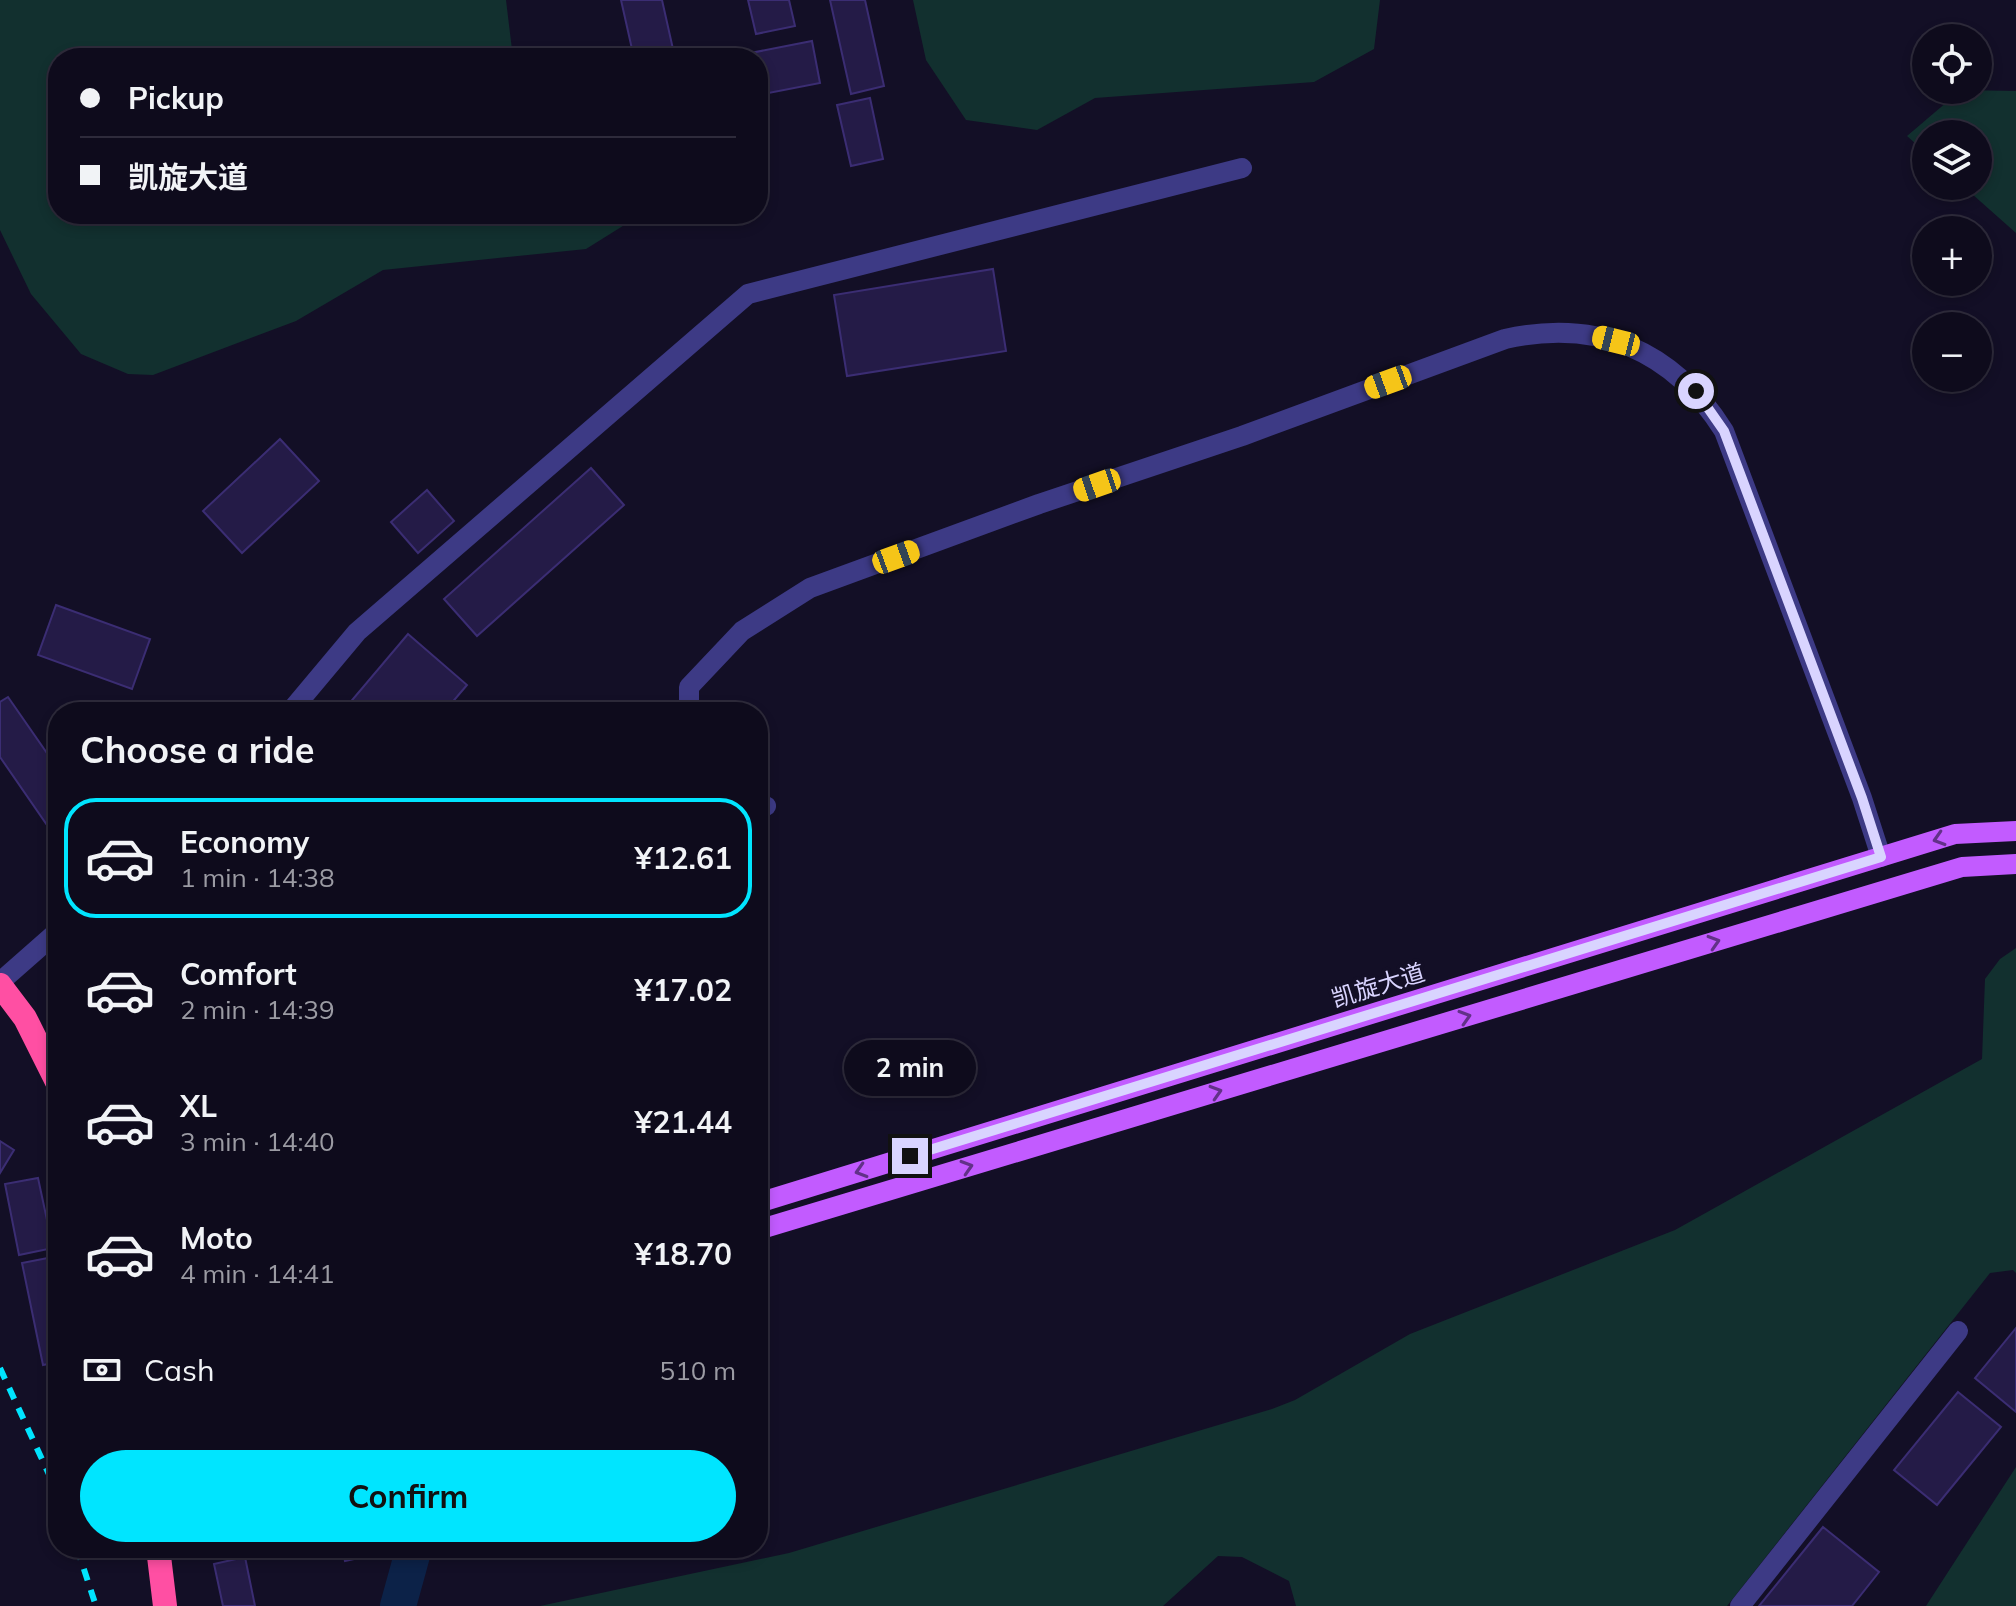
<!DOCTYPE html>
<meta charset="utf-8">
<style>
:root{--surface:#0e0b1c;--page:#1c1929;--text:#f1f3f6;--muted:#9b9ba3;--line:#2e2b3b;--accent:#00e5ff}
body{margin:0;font-family:Mulish,"Noto Sans SC",sans-serif;background:var(--page);color:var(--text);height:100vh;display:flex;flex-direction:column;font-size:30px;white-space:nowrap}
*{box-sizing:border-box;margin:0}
p{font-size:26px;color:var(--muted)}
.icon{flex:none;width:44px;height:44px;fill:none;stroke:currentColor;stroke-width:2;stroke-linecap:round;stroke-linejoin:round}
.map{position:relative;flex:1;overflow:hidden}
.drawer{position:absolute;left:48px;top:702px;width:720px;height:856px;display:flex;flex-direction:column;background:var(--surface);border-radius:32px;box-shadow:0 4px 12px #0003,0 0 0 2px var(--line)}
.drawer>*{flex:none}
.guide{position:absolute;left:48px;top:48px;width:720px;height:176px;border-radius:32px;box-shadow:0 4px 12px #0003,0 0 0 2px var(--line);display:grid;align-content:center;height:176px;padding:0 32px;background:var(--surface)}
.fabs{position:absolute;left:1912px;top:24px;display:grid;gap:16px}
.fabs a{display:grid;place-items:center;width:80px;height:80px;border-radius:50%;background:var(--surface);box-shadow:0 4px 12px #0003,0 0 0 2px var(--line);font-size:40px}
.end{position:absolute;width:36px;height:36px;margin:-18px;border:10px solid #d9d4ff;background:#111;box-shadow:0 0 0 4px #111}
.from{border-radius:50%}
.bubble{position:absolute;height:56px;border-radius:28px;background:var(--surface);box-shadow:0 4px 12px #0003,0 0 0 2px var(--line);font-size:26px;font-weight:700;line-height:56px;text-align:center}
.car{position:absolute;width:24px;height:48px;margin:-24px -12px;border-radius:10px;box-shadow:0 0 6px 2px #0007;background:linear-gradient(#f5c518 24%,#345 0 40%,#f5c518 0 76%,#345 0 86%,#f5c518 0)}
.guide b{display:flex;align-items:center;gap:28px;height:76px;font-size:30px}
.guide b+b{border-top:2px solid var(--line)}
.guide i{width:20px;height:20px;background:var(--text)}
ul{padding:0;list-style:none}
li{display:flex;align-items:center;gap:24px;height:120px;margin:0 16px 12px;padding:0 16px;border:4px solid transparent;border-radius:32px}
li div{flex:1}
li b{display:block;font-size:30px}
li em{font-style:normal;font-weight:700}
li.on{border-color:var(--accent)}
li>.icon{width:72px;height:72px;stroke-width:1.5}
h2{padding:0 32px;font-size:36px;line-height:96px}
.pay{display:flex;align-items:center;gap:20px;height:88px;padding:0 32px;font-size:30px}
.pay p{margin-inline-start:auto}
.button{display:flex;gap:16px;margin-top:auto;padding:16px 32px}
.button a{flex:1;height:92px;border-radius:48px;background:var(--accent);color:#111;font-size:32px;font-weight:700;line-height:92px;text-align:center}
.map>svg:first-child{display:block}
.green{fill:#12302f}
.lines{fill:none;stroke-linecap:round;stroke-linejoin:round}
.river{stroke:#0c2248;stroke-width:36}
.building{fill:#241b47;stroke:#3b2d73;stroke-width:2}
.minor{stroke:#3d3a85;stroke-width:20}
.major{stroke:#c25bff;stroke-width:20}
.highway{stroke:#ff4fa3;stroke-width:24}
.rail{stroke:#00e5ff;stroke-width:6;stroke-dasharray:12 10;stroke-linecap:butt}
.oneway{stroke:#623188}
.route{stroke:#d9d4ff;stroke-width:10}
.labels{text-anchor:middle;dominant-baseline:central;stroke-width:7;stroke-linejoin:round;paint-order:stroke}
.street-label{font-size:24px;fill:#d9d4ff;stroke:#130f26}
</style>
<div class="map">
<svg width="2016" height="1606" viewBox="0 0 2016 1606">
<rect width="100%" height="100%" fill="#130f26"/>
<path class="green" d="M0 0H506L513 58H58V214H642L586 249 383 270 296 321 153 375 128 374 81 354 31 294 0 230Z
M913 0H1380L1374 49 1314 82 1095 98 1037 130 966 120 926 60Z
M1961 90 2016 91V233L1963 186H1978V134H1926V153L1907 136Z
M2016 948V1273L2013 1270 1990 1273 1727 1606H1296L1289 1581 1242 1557 1218 1556 1163 1606H540L789 1553 1272 1409 1295 1400 1410 1334 1675 1230 1982 1059 1985 979 2000 959Z
M2016 1467V1606H1926Z"/>
<g class="lines">
<path class="river" d="M398 1606 414 1548"/>
</g>
<path class="building" d="M621 0H662L675 58H634Z
M748 0H789L795 26 756 34Z
M830 0H865L884 86 851 94Z
M812 41 820 83 758 95V58H725Z
M870 98 883 159 851 166 837 105Z
M993 269 1006 351 847 376 834 295Z
M280 439 319 481 242 553 203 511Z
M591 468 624 505 477 636 444 599Z
M427 490 454 521 418 553 391 522Z
M56 605 150 639 132 689 38 655Z
M408 634 467 685 444 712H342Z
M8 697 58 769V841L0 757V702Z
M0 1141 14 1150 0 1173Z
M38 1178 53 1248 19 1255 5 1184Z
M58 1256V1362L43 1365 22 1263Z
M2016 1328V1412L1975 1378Z
M1958 1392 2001 1427 1937 1505 1894 1470Z
M1823 1527 1879 1572 1852 1606H1759Z
M342 1548H380L381 1553 345 1561Z
M245 1557 255 1606H223L214 1564Z"/>
<g class="lines">
<path class="minor" d="M290 712 357 632 748 294 1242 168
M689 712V687L742 631 810 588 1039 504 1242 436 1505 339C1598 318 1673 350 1724 431L1862 798 1881 857
M758 803 766 806
M0 982 58 931
M1740 1606 1958 1331"/>
<path class="major" d="M758 1203 1955 834 2016 831
M758 1230 1962 867 2016 864"/>
<path class="highway" d="M0 985 25 1018 58 1084
M158 1548 165 1606"/>
<path class="rail" d="M0 1368 58 1494
M77 1548 96 1606"/>
</g>
<defs><path id="oneway-chevron" d="M-2-3.5L2.5 0L-2 3.5" fill="none" stroke-width="1.6" stroke-linecap="round" stroke-linejoin="round" transform="scale(2)"/></defs>
<g class="oneway">
<use href="#oneway-chevron" transform="translate(1939 839) rotate(163)"/>
<use href="#oneway-chevron" transform="translate(1714 942) rotate(-17)"/>
<use href="#oneway-chevron" transform="translate(1465 1017) rotate(-17)"/>
<use href="#oneway-chevron" transform="translate(1216 1092) rotate(-17)"/>
<use href="#oneway-chevron" transform="translate(967 1167) rotate(-17)"/>
<use href="#oneway-chevron" transform="translate(861 1171) rotate(163)"/>
</g>
<g class="lines">
<path class="route" d="M910 1156 1881 857 1862 798 1724 431 1696 391"/>
</g>
<g class="labels">
<g class="street-label">
<text transform="translate(1378 985) rotate(-17)">凯旋大道</text>
</g>
</g>
</svg>
<div class="fabs">
<a><svg class="icon" aria-label="locate" viewBox="0 0 24 24"><circle cx="12" cy="12" r="6"/><path d="M12 2v4M12 18v4M2 12h4M18 12h4"/></svg></a>
<a><svg class="icon" aria-label="layers" viewBox="0 0 24 24"><path d="M12 4l9 5-9 5-9-5zM3 14l9 5 9-5"/></svg></a>
<a>+</a>
<a>−</a>
</div>
<i class="end from" style="left:1696px;top:391px"></i>
<i class="end" style="left:910px;top:1156px"></i>
<div class="bubble" style="left:844px;top:1040px;width:132px">2 min</div>
<i class="car" style="left:1616px;top:341px;rotate:284deg"></i>
<i class="car" style="left:1388px;top:382px;rotate:250deg"></i>
<i class="car" style="left:1097px;top:485px;rotate:251deg"></i>
<i class="car" style="left:896px;top:557px;rotate:70deg"></i>
<div class="guide">
<b><i class="from"></i>Pickup</b>
<b><i></i>凯旋大道</b>
</div>
<section class="drawer">
<h2>Choose a ride</h2>
<ul>
<li class="on"><svg class="icon" aria-label="car" viewBox="0 0 24 24"><path d="M5 17H2v-5l4-1 3-4h7l3 4 3 1v5h-3M9 17h6M6 11h13"/><circle cx="7" cy="17" r="2"/><circle cx="17" cy="17" r="2"/></svg><div><b>Economy</b><p>1 min · 14:38</p></div><em>¥12.61</em></li>
<li><svg class="icon" aria-label="car" viewBox="0 0 24 24"><path d="M5 17H2v-5l4-1 3-4h7l3 4 3 1v5h-3M9 17h6M6 11h13"/><circle cx="7" cy="17" r="2"/><circle cx="17" cy="17" r="2"/></svg><div><b>Comfort</b><p>2 min · 14:39</p></div><em>¥17.02</em></li>
<li><svg class="icon" aria-label="car" viewBox="0 0 24 24"><path d="M5 17H2v-5l4-1 3-4h7l3 4 3 1v5h-3M9 17h6M6 11h13"/><circle cx="7" cy="17" r="2"/><circle cx="17" cy="17" r="2"/></svg><div><b>XL</b><p>3 min · 14:40</p></div><em>¥21.44</em></li>
<li><svg class="icon" aria-label="car" viewBox="0 0 24 24"><path d="M5 17H2v-5l4-1 3-4h7l3 4 3 1v5h-3M9 17h6M6 11h13"/><circle cx="7" cy="17" r="2"/><circle cx="17" cy="17" r="2"/></svg><div><b>Moto</b><p>4 min · 14:41</p></div><em>¥18.70</em></li>
</ul>
<div class="pay"><svg class="icon" aria-label="cash" viewBox="0 0 24 24"><path d="M3 7h18v10H3z"/><circle cx="12" cy="12" r="2"/></svg>Cash<p>510 m</p></div>
<div class="button"><a>Confirm</a></div>
</section>
</div>
